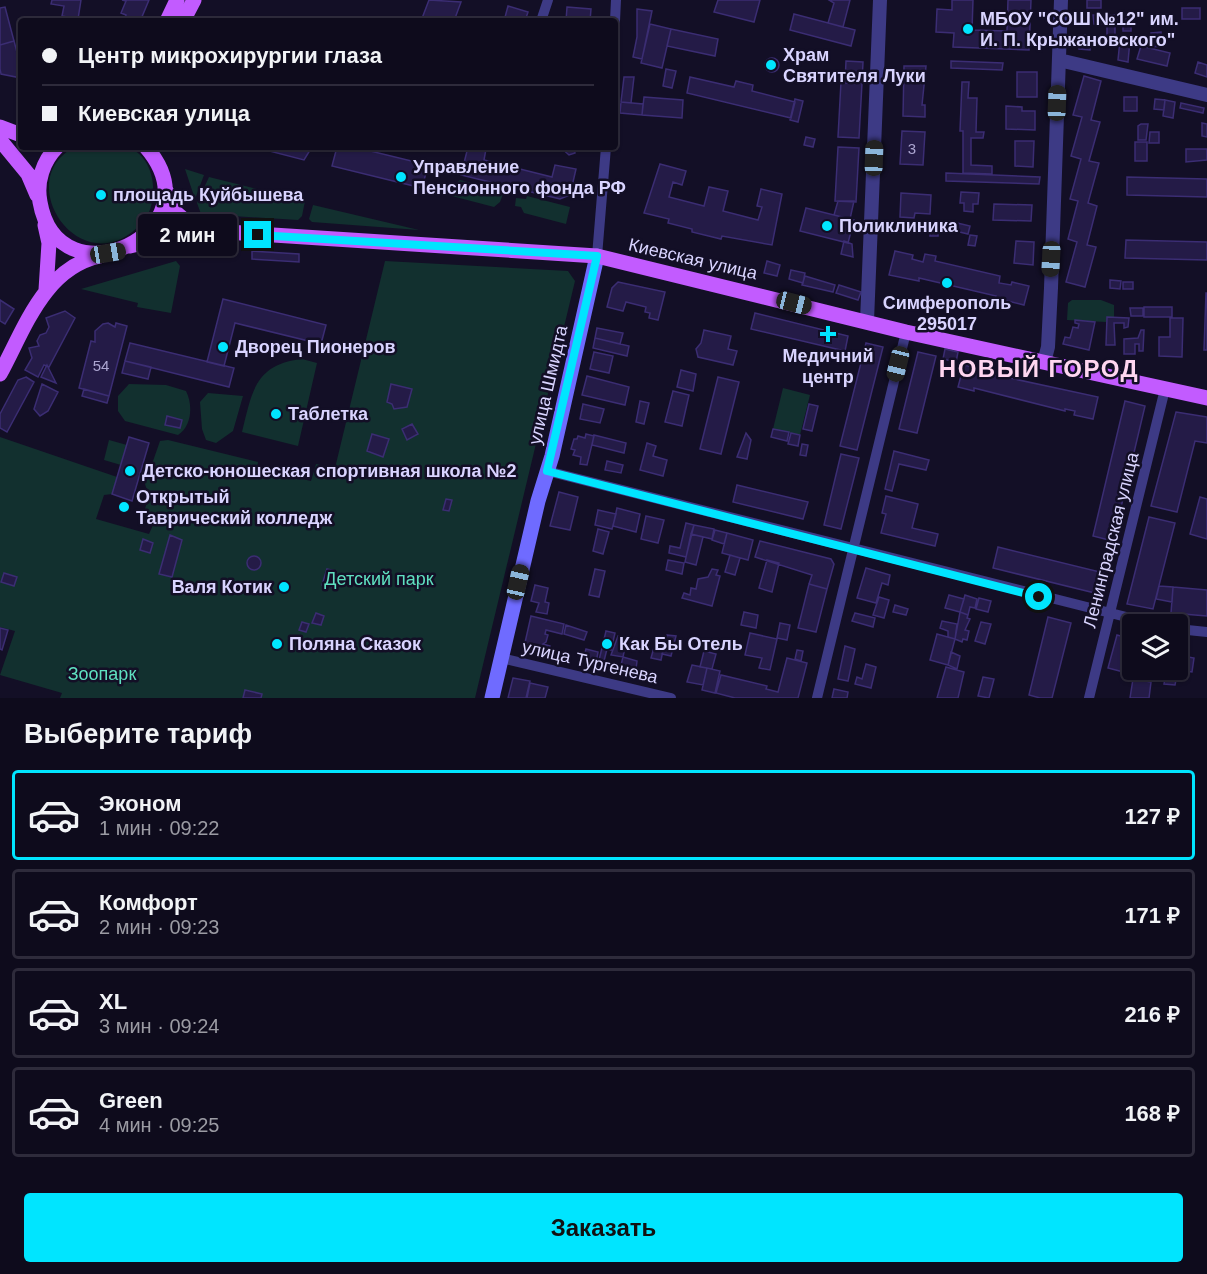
<!DOCTYPE html>
<html lang="ru">
<meta charset="utf-8">
<style>
:root{--surface:#0e0b1c;--page:#171425;--text:#f1f3f6;--muted:#9b9ba3;--line:#2e2b3b;--accent:#00e5ff}
body{margin:0;font-family:Arial,sans-serif;background:var(--page);color:var(--text);height:100vh;display:flex;flex-direction:column;font-size:22px;white-space:nowrap}
*{box-sizing:border-box;margin:0}
p{font-size:20px;color:var(--muted)}
.icon{flex:none;width:33px;height:33px;fill:none;stroke:currentColor;stroke-width:2;stroke-linecap:round;stroke-linejoin:round}
.map{position:relative;height:698px;overflow:hidden}
.panel{display:flex;flex-direction:column;background:var(--surface);flex:1}
.panel>*{flex:none}
.guide{position:absolute;left:18px;top:18px;width:600px;height:132px;border-radius:6px;box-shadow:0 2px 4px #0004,0 0 0 2px var(--line);display:grid;align-content:center;height:132px;padding:0 24px;background:var(--surface)}
.fabs{position:absolute;left:1122px;top:614px;display:grid;gap:12px}
.fabs a{display:grid;place-items:center;width:66px;height:66px;border-radius:6px;background:var(--surface);box-shadow:0 2px 4px #0004,0 0 0 2px var(--line);font-size:30px}
.end{position:absolute;width:27px;height:27px;margin:-14px;border:8px solid #00e5ff;background:#111;box-shadow:0 0 0 3px #111}
.from{border-radius:50%}
.bubble{position:absolute;height:42px;border-radius:6px;background:var(--surface);box-shadow:0 2px 4px #0004,0 0 0 2px var(--line);font-size:20px;font-weight:800;line-height:42px;text-align:center}
.car{position:absolute;width:18px;height:36px;margin:-18px -9px;border-radius:8px;box-shadow:0 0 4px 2px #0007;background:linear-gradient(#222 24%,#8ab4d8 0 40%,#222 0 76%,#8ab4d8 0 86%,#222 0)}
.guide b{display:flex;align-items:center;gap:21px;height:57px;font-size:22px}
.guide b+b{border-top:2px solid var(--line)}
.guide i{width:15px;height:15px;background:var(--text)}
ul{padding:0;list-style:none}
li{display:flex;align-items:center;gap:18px;height:90px;margin:0 12px 9px;padding:0 12px;border:3px solid var(--line);border-radius:6px}
li div{flex:1}
li b{display:block;font-size:22px}
li em{font-style:normal;font-weight:800}
li.selected{border-color:var(--accent)}
li>.icon{width:54px;height:54px;stroke-width:1.5}
h2{padding:0 24px;font-size:27px;line-height:72px}
.cta{display:flex;gap:12px;margin-top:auto;padding:12px 24px}
.cta a{flex:1;height:69px;border-radius:6px;background:var(--accent);color:#111;font-size:24px;font-weight:800;line-height:69px;text-align:center}
.map>svg:first-child{display:block}
.green{fill:#12302f}
.building{fill:#241b47;stroke:#3b2d73;stroke-width:1.5}
.lines{fill:none;stroke-linecap:round;stroke-linejoin:round}
.minor{stroke:#3d3a85;stroke-width:10}
.tertiary{stroke:#3d3a85;stroke-width:14}
.secondary{stroke:#6f6bff;stroke-width:15}
.primary{stroke:#c25bff;stroke-width:15}
.route{stroke:#00e5ff;stroke-width:8}
.poi-dot{fill:#00e5ff;stroke:#130f26;stroke-width:2}
.labels{text-anchor:middle;dominant-baseline:central;stroke-width:5;stroke-linejoin:round;paint-order:stroke}
.number-label{font-size:15px;fill:#aca6d1}
.poi-label{font-size:18px;font-weight:bold;fill:#d9d4ff;stroke:#130f26;text-anchor:start}
.street-label{font-size:18px;fill:#d9d4ff;stroke:#130f26}
.park-label{font-size:18px;fill:#5fe0c0;stroke:#130f26}
.district-label{font-size:24px;font-weight:bold;letter-spacing:1.5px;fill:#ffd6f0;stroke:#130f26}
</style>
<div class="map">
<svg width="1207" height="698" viewBox="0 0 1207 698">
<rect width="100%" height="100%" fill="#130f26"/>
<path class="green" d="M75 147C88 147 118 143 129 148 157 158 160 204 142 223 82 288 9 180 75 147Z
M185 169 204 175 195 199Z
M209 177 305 201 302 216 298 220 201 214 197 203Z
M460 180 498 189 497 192 503 194 500 202 494 207 448 195 450 187Z
M527 196 570 207 566 224 524 213 521 207 515 206 516 198 526 199Z
M313 205 419 230 312 222 309 219Z
M176 261 180 266 171 313 137 307 138 303 81 289Z
M385 261 568 271 575 281 475 698H60L62 693 0 675 15 631 0 627V437L117 477 112 494 104 495 96 519 149 534 153 525 144 512 149 496 145 484 160 441 168 440 258 462 257 469 311 481 316 464 335 468Z
M1072 300H1101L1114 305V317L1107 318 1106 322 1067 320 1068 303Z
M302 359 317 363 298 446 242 432C252 392 255 364 302 359Z
M129 384 166 385 186 391C193 405 192 426 178 435L125 421 118 411V396Z
M783 388 810 395 800 435 773 429Z
M208 393 243 396 233 431 216 443 206 440 202 429 200 402Z
M109 440 127 445 121 465 104 460Z"/>
<path class="building" d="M52 0H81L78 19 62 16 64 6 51 4Z
M122 0H149L141 19 137 18 135 21H131L125 19 126 15 121 13 126 1Z
M429 0 461 2 454 21H421Z
M718 0H760L754 22 714 12Z
M829 0H850L843 27 828 23 834 3Z
M952 0H973L972 30 1007 31 1008 0H1031L1029 50 953 47 954 33 936 32 937 9 952 10Z
M1087 0H1101V8H1087Z
M508 6 528 12 525 21H504Z
M5 7 14 41 0 45V8Z
M567 7 591 9 590 21H566Z
M1182 8H1200V19H1182Z
M637 9 652 11 642 59 633 57 637 37Z
M794 14 855 30 851 46 790 30Z
M1093 15H1107V24H1094Z
M1107 15H1131V31H1123V23H1107Z
M1107 23H1115V36H1107Z
M650 24 671 29 662 68 641 63Z
M671 29 718 39 715 56 667 46Z
M1161 32 1162 46 1152 47 1151 33Z
M1079 35H1091L1090 50 1079 49Z
M1120 40H1130L1128 62 1118 60Z
M14 41 18 56H21V78L1 74 0 69V45Z
M1141 46 1170 53 1167 66 1137 59Z
M765 65a7 7 0 1 1 14 0a7 7 0 1 1-14 0Z
M846 61 863 62 862 83H845Z
M951 61 1003 63 1002 70 951 68Z
M1198 62 1207 65V77L1195 73Z
M904 66H926L922 105H925V117L903 116Z
M666 69 676 71 672 88 663 86Z
M1017 72H1037V97H1017Z
M1084 76 1101 81 1091 120 1100 122 1089 161 1099 163 1088 203 1097 206 1087 245 1096 247 1085 287 1066 282 1077 242 1068 239 1078 201 1070 199 1081 159 1071 156 1082 117 1073 115Z
M624 77H634L631 103 621 102Z
M690 77 734 87 736 81 753 85 752 91 795 102 791 118 687 93Z
M841 82 862 83 859 138 838 137Z
M962 82H969L968 98H977L976 132H984L983 138H971V165L992 166V174L963 173V131H960Z
M644 97 683 100 682 118 642 115Z
M1124 97H1137V111H1124Z
M795 99 803 101 798 122 790 120Z
M1155 99 1165 100 1164 110 1154 109Z
M1165 100 1175 102 1173 118 1163 116Z
M621 102 643 104 642 115 620 113Z
M1181 103 1204 108 1203 113 1180 108Z
M1006 106 1022 107V111H1035V130L1006 129Z
M1202 123 1207 124V137L1202 136Z
M1141 124H1148L1146 140H1138V126Z
M902 131 925 132 923 165 900 164Z
M1150 132H1159V143H1149Z
M806 137 815 139 813 147 804 145Z
M1015 141H1034L1033 167 1015 166Z
M1135 142H1147V161H1135Z
M254 147H312L304 160Z
M337 147H354L428 165 422 188 332 166Z
M468 147 486 149 484 160 552 177 555 165 576 169 570 195 560 199 461 175Z
M560 147H574L575 153 569 155Z
M838 147 859 148 856 202 835 201Z
M1186 149H1207V160L1186 162Z
M660 164 686 171 682 185 673 182 669 197 704 206 709 187 728 191 723 211 758 220 762 207 757 206 761 189 782 194 772 245 722 236 721 239 692 232V229L668 223 669 219 644 213Z
M946 173 1040 177 1039 184 946 181Z
M1127 177 1207 179V197L1127 195Z
M961 192 979 193 978 204H973V212L964 211V203H960Z
M901 193 931 195 930 214 915 213 914 218 900 217Z
M838 201H854L850 219 834 215Z
M994 204 1032 205 1031 221 993 220Z
M806 208 854 220 848 243 800 231Z
M949 221 970 226 968 234 947 229Z
M930 226 938 227V236H930Z
M970 235 977 236 975 246 968 245Z
M1126 240 1207 242V260L1125 258Z
M844 241 852 244 853 257 841 254Z
M1016 241 1034 242 1033 265 1014 263Z
M252 251 299 254V262L252 259Z
M895 251 913 255 912 259 923 262 925 254 936 256 935 261 1000 276 999 283 1011 285 1012 282 1029 286 1024 305 995 298 996 296 919 278V281L889 275Z
M767 261 780 265 777 276 764 273Z
M791 270 805 273 803 283 789 279Z
M805 276 835 285 833 292 802 285Z
M1110 280 1121 281 1120 289 1110 288Z
M618 282 665 292 658 320 649 318 650 313 645 312 646 307 626 302 623 311 607 307 612 288Z
M1123 282H1133V289H1123Z
M839 285 861 292 858 300 836 293Z
M1206 293H1207V350H1204Z
M223 299 326 325 321 344 235 323 224 366 207 362Z
M0 300 14 309 5 324 0 321Z
M1144 307H1172V317H1144Z
M1130 308H1143V316H1131Z
M65 311 75 318 49 367 44 365 38 377 25 370 32 358 29 348 39 346 37 341 40 335 46 333 49 327 46 318Z
M755 313 848 336 845 351 751 329Z
M1107 317 1129 318 1128 327 1124 328V323H1114L1115 345H1106Z
M1170 318H1183L1182 357 1159 356V337H1170Z
M1075 320 1095 322 1089 350 1063 344 1065 337 1070 338 1073 327 1078 328 1079 324 1075 323Z
M108 323 115 327 116 323 127 326 109 396 79 388 91 341 95 342V331L103 324Z
M597 328 623 333 620 344 595 338Z
M704 330 731 336 728 349 737 351 733 365 698 357 696 349 701 343Z
M1141 330H1144L1143 351H1139V344H1135V354H1124V339L1138 338Z
M595 338 629 346 627 356 593 348Z
M130 343 234 368 229 387 125 361Z
M866 343 883 347 857 450 840 446Z
M945 349 958 352 956 362 943 359Z
M594 352 613 356 609 373 590 369Z
M918 352 936 356 917 433 899 429Z
M125 361 151 367 148 379 122 373Z
M47 365 56 383 41 377Z
M964 365 991 371V374L1098 397 1093 419 1074 415 1075 411 1065 409V411L974 388V391L958 387Z
M681 370 696 374 693 391 677 387Z
M587 376 629 387 625 405 582 395Z
M26 377 34 382 7 432 0 428V414L18 380Z
M718 377 739 382 721 454 700 449Z
M42 384 58 392 48 411 40 416 34 409Z
M391 384 412 389 407 407 394 409 392 404 387 402Z
M84 389 109 396 107 403 82 396Z
M673 391 689 395 682 426 665 422Z
M640 401 649 403 644 424 636 422Z
M1125 401 1145 406 1113 541 1093 536Z
M583 404 604 409 600 423 580 419Z
M809 404 818 406 812 431 803 429Z
M1176 412 1207 417V443L1195 441 1177 512 1151 506Z
M167 416 182 420 180 428 165 425Z
M412 424 418 434 407 440 402 429Z
M773 429 789 432 787 441 771 437Z
M746 433 751 440 747 459 737 457Z
M791 433 800 435 798 446 788 444Z
M372 434 389 439 383 457 367 451Z
M586 434 594 436 587 465 580 464 581 457 573 455 575 450 571 449 574 439H577L578 436 585 438Z
M594 435 626 443 624 453 592 445Z
M129 437 149 443 132 501 112 494Z
M647 443 656 446 653 456 667 460 663 476 640 470Z
M802 444 808 445 806 456 800 455Z
M894 451 929 460 926 470 899 464 892 491 885 489Z
M841 454 859 458 841 529 824 525Z
M607 461 623 465 621 473 605 470Z
M737 485 808 502 803 519 733 502Z
M559 492 578 497 570 530 550 526Z
M886 496 918 504 912 528 938 534 935 546 881 533 886 514 882 513Z
M1200 497 1207 499V539L1190 534Z
M446 499 452 500 449 511 443 510Z
M617 508 640 514 636 532 613 526Z
M598 510 616 514 612 529 595 525Z
M646 516 664 520 658 543 641 539Z
M1149 517 1175 523 1153 609 1127 604Z
M686 523 694 525 686 557 669 553 670 546 680 548Z
M694 525 714 529 712 539 691 534Z
M598 529 609 532 603 554 593 551Z
M715 530 727 533 724 544 712 540Z
M727 533 753 540 748 560 722 553Z
M691 534 703 537 696 565 685 562Z
M170 535 182 540 172 577 159 574Z
M143 539 153 543 150 553 140 550Z
M760 541 831 559 834 564 827 589 809 584 812 575 755 557Z
M998 547 1104 573 1099 594 993 568Z
M730 555 740 558 735 575 725 572Z
M247 563a7 7 0 1 1 14 0a7 7 0 1 1-14 0Z
M668 560 684 563 682 574 666 570Z
M767 560 779 563 772 592 759 588Z
M866 568 890 575 888 585 882 583 876 603 857 598Z
M327 569 336 571 332 587 322 585Z
M595 569 605 571 599 597 589 595Z
M712 569 718 570 716 575 720 576 712 606 682 598 684 593 690 595 691 588 696 589 698 579 708 577Z
M4 573 17 577 14 586 1 582Z
M809 584 827 589 816 632 798 628Z
M535 585 548 588 545 602 549 603 547 614 536 612 539 603 531 601Z
M1159 586 1173 587 1172 602 1156 599Z
M1173 587 1207 590V616L1171 613Z
M949 595 964 599 960 612 945 608Z
M965 595 977 599 975 608 970 607 968 615 960 612Z
M879 597 889 600 884 618 873 615Z
M979 598 991 601 988 612 976 609Z
M895 605 908 609 906 615 893 612Z
M744 612 758 615 756 628 741 625Z
M960 612 968 615 967 618 970 619 965 630 969 631 967 640 963 639 962 642 955 639Z
M316 613 324 616 321 625 312 623Z
M855 613 875 618 873 627 852 621Z
M531 616 564 624 562 634 546 630 545 634 548 635 546 642 543 644 550 646 548 653 524 647Z
M1048 617 1071 623 1052 698H1040L1029 695Z
M942 621 957 624 955 639 948 637V631L940 628Z
M302 622 309 624 306 632 299 630Z
M981 622 991 624 985 644 975 641Z
M780 623 790 625 787 640 777 638Z
M566 625 587 632 584 640 564 634Z
M0 628 8 630 2 650 0 649Z
M606 631 615 633 611 650 602 648Z
M750 633 777 639 770 670 759 668 762 658 745 655Z
M937 634 955 639 948 665 930 660Z
M667 635 676 636 671 656 662 654Z
M1117 635 1132 639V654L1127 652 1124 664 1137 669 1135 675 1108 668Z
M618 636 627 638 623 657 611 655Z
M655 644 664 646 661 660 651 658Z
M845 646 855 649 848 681 838 679Z
M602 648 607 649 604 661 599 660Z
M586 649 598 652 596 663 583 660Z
M797 650 803 651 801 661 795 659Z
M704 651 716 654 712 669 700 667Z
M951 652 960 656 957 669 948 665Z
M1178 655 1194 658 1192 672 1178 670 1175 685 1164 684 1166 672 1160 669H1178Z
M623 657 637 661 636 669 621 665Z
M787 658 807 663 798 698H735L716 693 721 675 767 686 766 689 778 692Z
M866 664 876 667 871 688 855 684 857 677 862 679Z
M692 665 707 668 703 685 687 682Z
M946 667 964 672 958 698H937Z
M707 668 720 671 715 693 702 690Z
M983 677 994 679 989 698 978 696Z
M513 678 530 681 526 698H508Z
M1133 679 1151 682 1149 698H1130Z
M530 683 548 687 545 698H527Z
M834 689 848 692 847 698H832Z
M245 690 262 694 261 698H243Z"/>
<g class="lines">
<path class="minor" d="M541 21 548 0
M615 21 616 0
M597 256 606 147
M547 471 1154 624
M1178 629 1207 632
M501 658 671 698
M817 698 906 332
M1089 698 1165 389"/>
<path class="tertiary" d="M1059 60 1207 95
M867 321 880 0
M1044 362 1048 347 1051 288 1061 0"/>
<path class="secondary" d="M492 698 538 501 552 456 597 256"/>
<path class="primary" d="M167 21 177 0
M183 21 194 0
M0 127 21 135
M0 140 28 174 37 195
M57 147C43 161 36 182 40 202 58 306 220 233 146 147
M165 188 175 212 196 230
M45 225 49 243 46 290
M130 246 196 230 597 256 906 332 1207 398
M0 374C25 328 44 268 100 256"/>
</g>
<g class="lines">
<path class="route" d="M258 235 597 256 547 471 1039 597"/>
</g>
<g class="poi-dot">
<circle cx="968" cy="29" r="6"/>
<circle cx="771" cy="65" r="6"/>
<circle cx="401" cy="177" r="6"/>
<circle cx="101" cy="195" r="6"/>
<circle cx="827" cy="226" r="6"/>
<circle cx="947" cy="283" r="6"/>
<path d="M825 325h6v6h6v6h-6v6h-6v-6h-6v-6h6z"/>
<circle cx="223" cy="347" r="6"/>
<circle cx="276" cy="414" r="6"/>
<circle cx="130" cy="471" r="6"/>
<circle cx="124" cy="507" r="6"/>
<circle cx="284" cy="587" r="6"/>
<circle cx="277" cy="644" r="6"/>
<circle cx="607" cy="644" r="6"/>
</g>
<g class="labels">
<g class="number-label">
<text x="912" y="148">3</text>
<text x="101" y="365">54</text>
</g>
<g class="poi-label">
<text x="980" y="19">МБОУ "СОШ №12" им.<tspan x="980" dy="21">И. П. Крыжановского"</tspan></text>
<text x="783" y="55">Храм<tspan x="783" dy="21">Святителя Луки</tspan></text>
<text x="413" y="167">Управление<tspan x="413" dy="21">Пенсионного фонда РФ</tspan></text>
<text x="113" y="195">площадь Куйбышева</text>
<text x="839" y="226">Поликлиника</text>
<text x="947" y="303" text-anchor="middle">Симферополь<tspan x="947" dy="21">295017</tspan></text>
<text x="235" y="347">Дворец Пионеров</text>
<text x="828" y="356" text-anchor="middle">Медичний<tspan x="828" dy="21">центр</tspan></text>
<text x="288" y="414">Таблетка</text>
<text x="142" y="471">Детско-юношеская спортивная школа №2</text>
<text x="136" y="497">Открытый<tspan x="136" dy="21">Таврический колледж</tspan></text>
<text x="272" y="587" text-anchor="end">Валя Котик</text>
<text x="289" y="644">Поляна Сказок</text>
<text x="619" y="644">Как Бы Отель</text>
</g>
<g class="street-label">
<text transform="translate(693 259) rotate(13)">Киевская улица</text>
<text transform="translate(548 385) rotate(-77)">улица Шмидта</text>
<text transform="translate(1111 540) rotate(-76)">Ленинградская улица</text>
<text transform="translate(590 662) rotate(13)">улица Тургенева</text>
</g>
<g class="park-label">
<text x="379" y="579">Детский парк</text>
<text x="102" y="674">Зоопарк</text>
</g>
<g class="district-label">
<text x="1039" y="368">НОВЫЙ ГОРОД</text>
</g>
</g>
</svg>
<div class="fabs">
<a><svg class="icon" aria-label="layers" viewBox="0 0 24 24"><path d="M12 4l9 5-9 5-9-5zM3 14l9 5 9-5"/></svg></a>
</div>
<i class="end from" style="left:1039px;top:597px"></i>
<i class="end" style="left:258px;top:235px"></i>
<div class="bubble" style="left:138px;top:214px;width:99px">2 мин</div>
<i class="car" style="left:1057px;top:103px;rotate:2deg"></i>
<i class="car" style="left:874px;top:158px;rotate:2deg"></i>
<i class="car" style="left:108px;top:253px;rotate:81deg"></i>
<i class="car" style="left:1051px;top:259px;rotate:183deg"></i>
<i class="car" style="left:794px;top:303px;rotate:104deg"></i>
<i class="car" style="left:898px;top:364px;rotate:194deg"></i>
<i class="car" style="left:518px;top:582px;rotate:13deg"></i>
<div class="guide">
<b><i class="from"></i>Центр микрохирургии глаза</b>
<b><i></i>Киевская улица</b>
</div>
</div>
<section class="panel">
<h2>Выберите тариф</h2>
<ul>
<li class="selected"><svg class="icon" aria-label="car" viewBox="0 0 24 24"><path d="M5 17H2v-5l4-1 3-4h7l3 4 3 1v5h-3M9 17h6M6 11h13"/><circle cx="7" cy="17" r="2"/><circle cx="17" cy="17" r="2"/></svg><div><b>Эконом</b><p>1 мин · 09:22</p></div><em>127 ₽</em></li>
<li><svg class="icon" aria-label="car" viewBox="0 0 24 24"><path d="M5 17H2v-5l4-1 3-4h7l3 4 3 1v5h-3M9 17h6M6 11h13"/><circle cx="7" cy="17" r="2"/><circle cx="17" cy="17" r="2"/></svg><div><b>Комфорт</b><p>2 мин · 09:23</p></div><em>171 ₽</em></li>
<li><svg class="icon" aria-label="car" viewBox="0 0 24 24"><path d="M5 17H2v-5l4-1 3-4h7l3 4 3 1v5h-3M9 17h6M6 11h13"/><circle cx="7" cy="17" r="2"/><circle cx="17" cy="17" r="2"/></svg><div><b>XL</b><p>3 мин · 09:24</p></div><em>216 ₽</em></li>
<li><svg class="icon" aria-label="car" viewBox="0 0 24 24"><path d="M5 17H2v-5l4-1 3-4h7l3 4 3 1v5h-3M9 17h6M6 11h13"/><circle cx="7" cy="17" r="2"/><circle cx="17" cy="17" r="2"/></svg><div><b>Green</b><p>4 мин · 09:25</p></div><em>168 ₽</em></li>
</ul>
<div class="cta"><a>Заказать</a></div>
</section>
